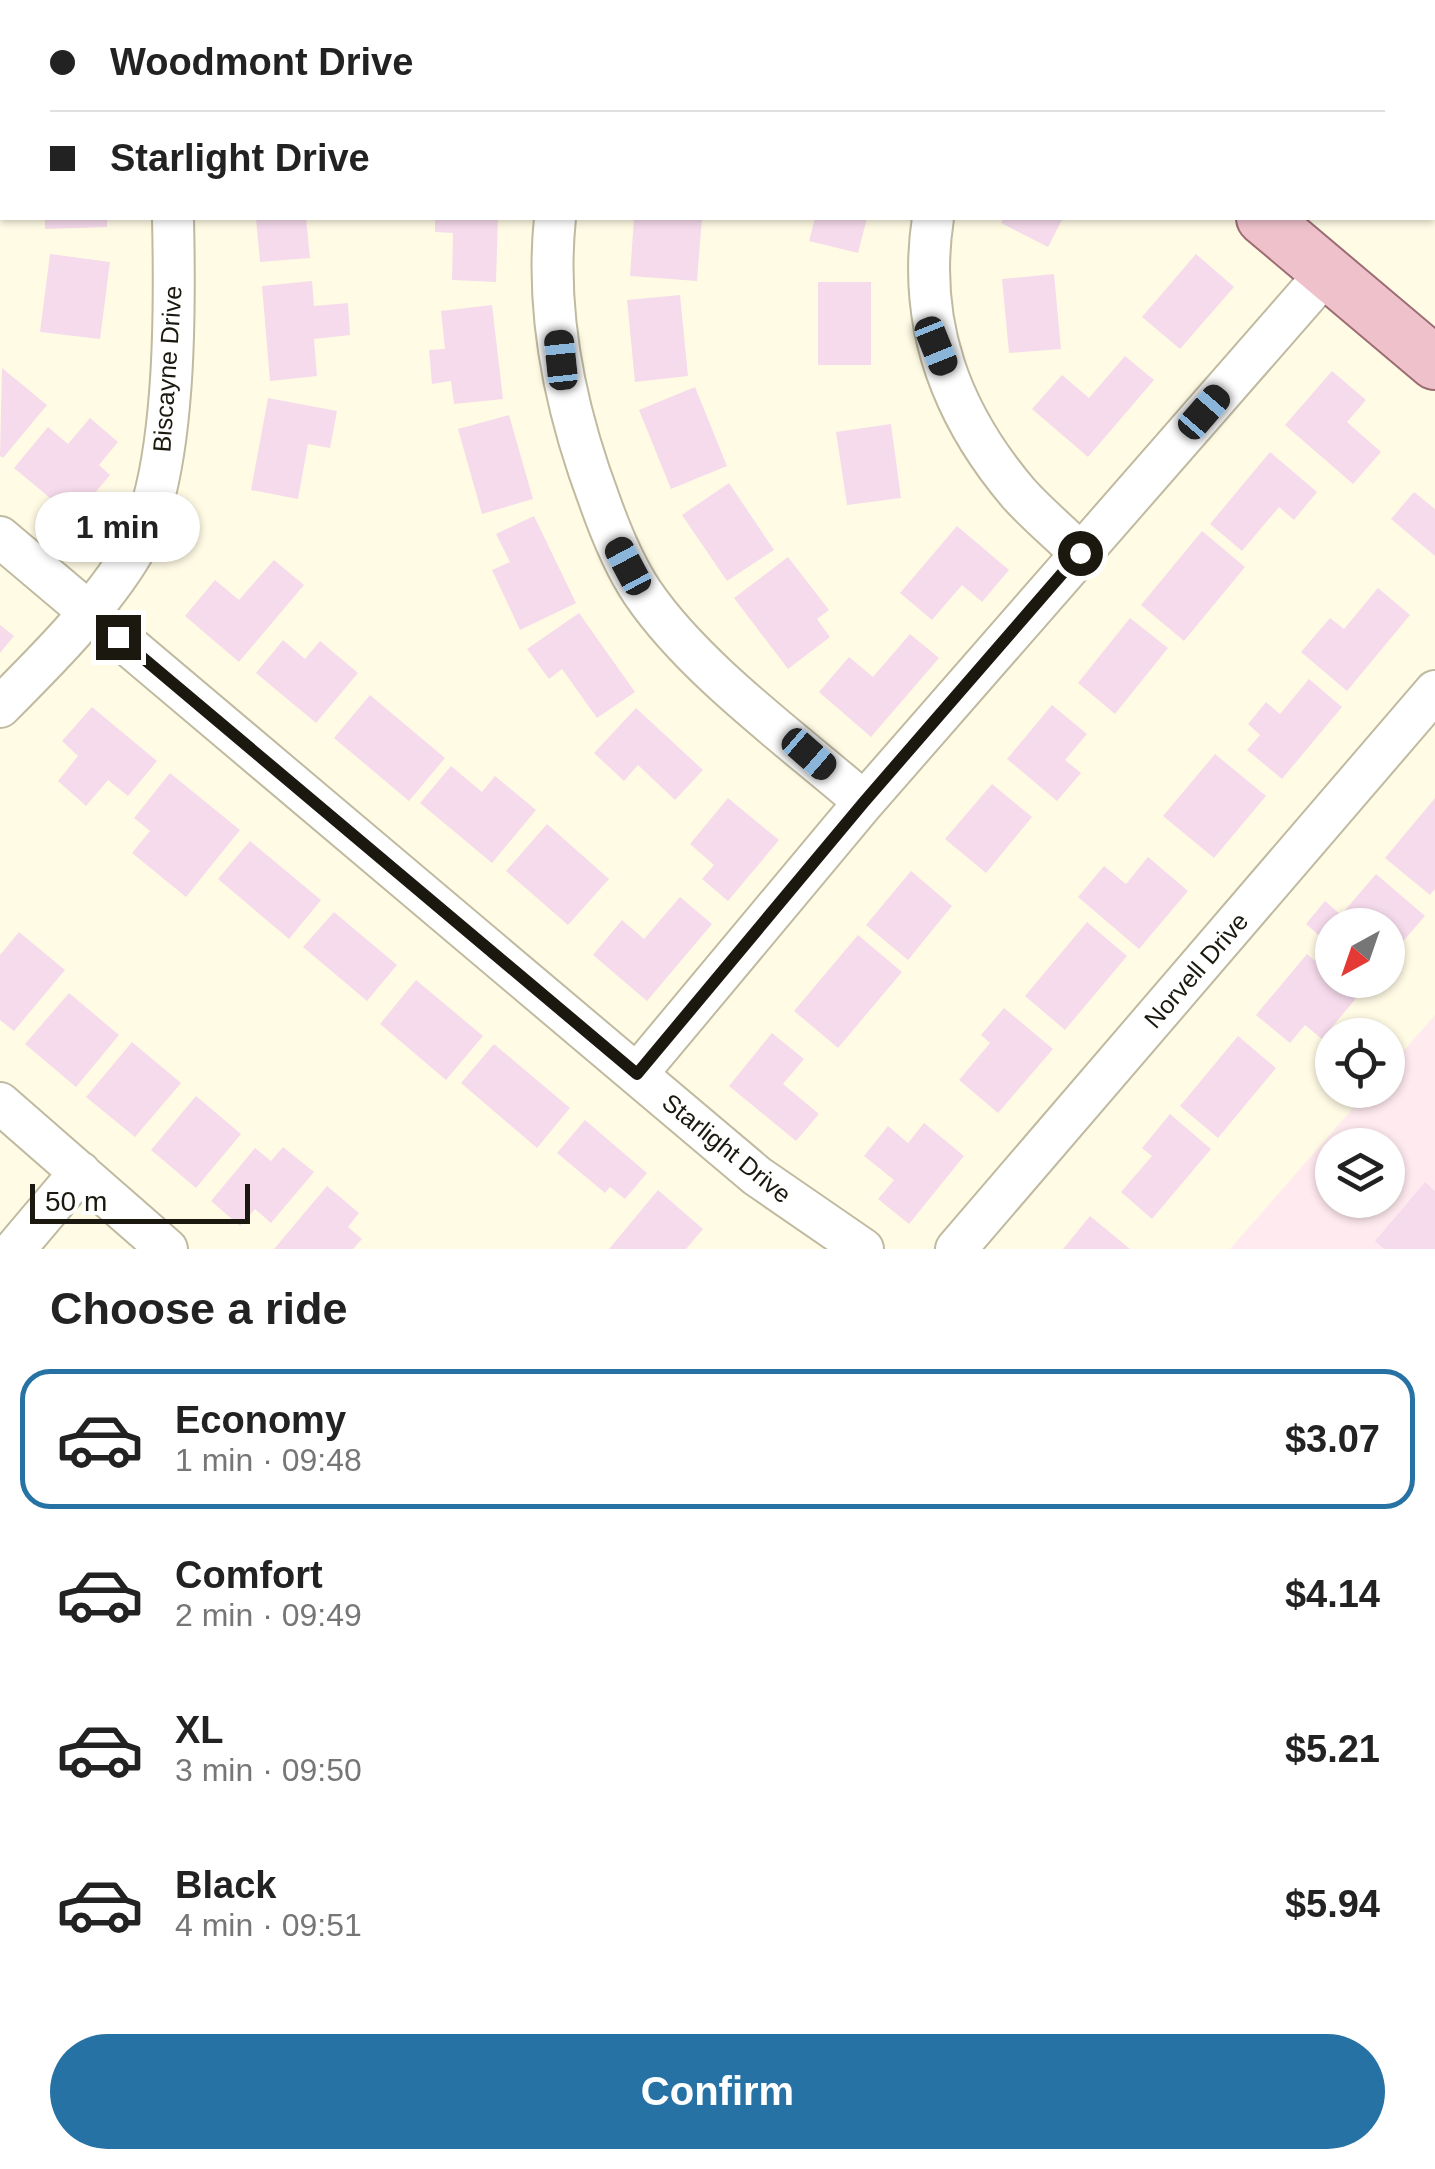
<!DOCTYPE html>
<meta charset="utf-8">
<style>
:root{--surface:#fff;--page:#f6f6f6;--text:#222;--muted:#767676;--line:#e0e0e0;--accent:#2772a5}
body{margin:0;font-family:Helvetica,sans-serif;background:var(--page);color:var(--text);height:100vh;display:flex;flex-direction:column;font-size:38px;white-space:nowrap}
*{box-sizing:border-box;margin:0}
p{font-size:32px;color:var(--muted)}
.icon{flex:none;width:55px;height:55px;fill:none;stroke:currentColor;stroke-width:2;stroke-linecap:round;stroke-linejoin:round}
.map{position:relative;height:1249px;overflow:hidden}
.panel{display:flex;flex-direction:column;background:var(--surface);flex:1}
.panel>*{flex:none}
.guide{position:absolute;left:0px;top:0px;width:1435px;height:220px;box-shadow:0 2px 8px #0004;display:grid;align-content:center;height:220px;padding:0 50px;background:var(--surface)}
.needle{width:65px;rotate:220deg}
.buttons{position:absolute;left:1315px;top:908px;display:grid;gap:20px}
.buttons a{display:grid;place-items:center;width:90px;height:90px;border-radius:50%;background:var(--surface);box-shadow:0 2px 8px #0004;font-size:50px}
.scale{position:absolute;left:30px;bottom:25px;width:220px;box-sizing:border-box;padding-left:10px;border:5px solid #1b190f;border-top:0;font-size:28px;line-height:35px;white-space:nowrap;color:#1b190f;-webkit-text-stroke:8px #fff;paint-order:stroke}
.end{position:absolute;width:45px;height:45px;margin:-22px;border:12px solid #1b190f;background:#fff;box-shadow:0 0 0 5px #fff}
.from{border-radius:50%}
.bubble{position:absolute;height:70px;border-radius:35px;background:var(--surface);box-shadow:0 2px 8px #0004;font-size:32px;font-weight:600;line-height:70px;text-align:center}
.car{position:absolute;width:30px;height:60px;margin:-30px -15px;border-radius:12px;box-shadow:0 0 8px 2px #0007;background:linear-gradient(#222 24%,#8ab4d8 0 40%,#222 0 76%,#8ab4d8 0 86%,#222 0)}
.guide b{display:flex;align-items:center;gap:35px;height:95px;font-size:38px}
.guide b+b{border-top:2px solid var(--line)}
.guide i{width:25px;height:25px;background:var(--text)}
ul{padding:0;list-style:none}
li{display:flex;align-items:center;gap:30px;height:140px;margin:0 20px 15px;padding:0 30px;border:5px solid transparent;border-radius:30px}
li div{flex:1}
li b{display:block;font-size:38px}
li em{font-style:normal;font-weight:600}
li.selected{border-color:var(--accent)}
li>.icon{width:90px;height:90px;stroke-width:1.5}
h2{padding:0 50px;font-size:45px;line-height:120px}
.cta{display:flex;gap:20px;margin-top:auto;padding:20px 50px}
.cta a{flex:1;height:115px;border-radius:60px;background:var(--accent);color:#fff;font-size:40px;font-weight:600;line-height:115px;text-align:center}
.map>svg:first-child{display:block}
.commercial{fill:#ffeaef;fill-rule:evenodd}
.building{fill:#f6dbec}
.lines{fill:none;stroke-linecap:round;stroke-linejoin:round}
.minor-casing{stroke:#bfbaa0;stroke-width:44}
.major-casing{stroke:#9c6c73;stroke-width:56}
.minor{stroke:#fff;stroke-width:40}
.major{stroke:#eec1cb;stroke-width:52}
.route{stroke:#1b190f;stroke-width:12}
.labels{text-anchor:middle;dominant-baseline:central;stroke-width:8;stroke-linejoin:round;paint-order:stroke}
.street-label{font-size:25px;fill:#1b190f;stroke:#fff}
</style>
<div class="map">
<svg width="1435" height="1249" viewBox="0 0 1435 1249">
<rect width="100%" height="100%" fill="#fffbe5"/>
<path class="commercial" d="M1435 1015V1249H1230L1369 1090H1388V1069ZM1332 1145H1388V1200H1332Z"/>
<path class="building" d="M45 218H107V227L45 229Z
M256 218H306L310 258 260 262Z
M435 218H498L496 282 452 280 453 233 435 232Z
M634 218H702L697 281 630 276Z
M815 218H867L858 253 809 241Z
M1004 218H1063L1048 247 1001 223Z
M50 254 110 262 100 339 40 332Z
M1196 254 1234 287 1180 349 1142 317Z
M1054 274 1061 349 1009 353 1002 279Z
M312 281 314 306 348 303 350 335 314 339 317 376 270 381 262 286Z
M818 282H871V365H818Z
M680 295 688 376 635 382 627 300Z
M492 305 503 399 454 404 451 381 432 384 429 350 445 349 441 311Z
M1125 356 1154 380 1088 457 1032 409 1062 375 1089 398Z
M2 368 47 405 3 458 0 456Z
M1332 371 1366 400 1347 422 1381 452 1353 484 1285 425Z
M695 387 727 466 671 489 639 410Z
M268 398 337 411 330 448 308 444 298 499 251 490Z
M509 415 533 499 482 514 458 429Z
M90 418 118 442 99 465 110 475 74 518 14 468 48 427 68 444Z
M891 424 901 498 847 505 836 432Z
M1270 452 1317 492 1294 520 1279 507 1242 551 1210 524Z
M729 483 774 550 727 581 682 515Z
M1414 492 1435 509V556L1391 519Z
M534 516 576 603 520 630 492 570 510 562 496 534Z
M957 526 1009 570 982 602 962 585 932 620 900 593Z
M1202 531 1245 567 1184 641 1141 605Z
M788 557 829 610 817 619 830 637 788 669 734 598Z
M274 560 304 585 239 662 185 616 215 580 239 600Z
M1378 588 1410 615 1347 691 1301 652 1330 618 1344 629Z
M579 613 635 692 597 718 562 669 549 679 527 649Z
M1130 618 1168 648 1115 714 1078 683Z
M0 625 14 636 0 653Z
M910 634 939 658 871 737 819 692 849 657 873 677Z
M283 640 305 659 320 641 358 673 316 723 256 673Z
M1309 679 1342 707 1282 779 1247 750 1260 735 1248 724 1266 702 1280 714Z
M370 695 445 758 409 801 334 738Z
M1052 705 1087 734 1065 760 1081 773 1057 801 1007 759Z
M92 707 157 761 128 796 108 780 86 806 58 781 78 756 62 741Z
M636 708 703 770 675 800 638 765 624 781 594 753Z
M1215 754 1266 796 1214 858 1163 816Z
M451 766 482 792 495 776 536 810 492 863 420 803Z
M170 773 240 830 186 897 132 853 150 831 134 818Z
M992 784 1032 817 986 873 945 839Z
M728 798 779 840 728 901 702 879 714 865 690 844Z
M1435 798V889L1430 895 1385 858Z
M547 824 609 879 568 925 506 871Z
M250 841 321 900 289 939 218 879Z
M1148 857 1188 891 1139 949 1078 897 1104 866 1126 884Z
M911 871 952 906 908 960 866 925Z
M1376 874 1425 916 1398 947 1388 938V925H1332V947L1306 924 1325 901 1341 915Z
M680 897 712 924 647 1001 593 955 622 920 644 939Z
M334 912 397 965 367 1001 303 947Z
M1087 922 1127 956 1065 1030 1025 996Z
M19 932 65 970 14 1031 0 1020V955Z
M858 935 902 972 838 1048 794 1011Z
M1307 954 1332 975V980H1338L1358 996 1322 1039 1305 1025 1290 1043 1256 1015Z
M416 980 483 1036 446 1080 380 1024Z
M69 993 119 1035 76 1087 25 1044Z
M1004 1008 1053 1049 998 1113 959 1080 990 1043 981 1035Z
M772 1033 804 1059 783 1084 819 1114 796 1141 729 1086Z
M1238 1036 1276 1068 1218 1138 1180 1106Z
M132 1042 181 1083 135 1137 86 1097Z
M494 1044 570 1108 537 1148 461 1083Z
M196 1096 241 1134 196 1188 151 1150Z
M1170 1114 1211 1149 1152 1219 1121 1192 1152 1156 1142 1148Z
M585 1120 647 1173 625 1199 610 1187 605 1193 557 1153Z
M924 1123 964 1156 909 1224 878 1199 894 1180 864 1156 888 1126 908 1143Z
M283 1147 314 1172 271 1223 255 1209 240 1226 211 1201 255 1148 271 1161Z
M1425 1182 1435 1191V1249H1384L1375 1241Z
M327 1186 359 1213 348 1227 362 1239 353 1249H274Z
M658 1190 703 1229 686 1249H609Z
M1090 1216 1130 1249H1063Z"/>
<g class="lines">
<defs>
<path id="minor" d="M191 2 192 0
M620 2 621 0
M1196 2 1198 0
M555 218C545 315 566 412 600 502 611 533 624 565 642 592 694 669 794 741 864 802
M933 218C917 323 950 413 1019 494 1038 515 1060 533 1080 553
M0 537 757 1176 863 1249
M0 707C44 663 103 604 134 550 177 475 175 305 173 218
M637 1074 864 802 1327 272
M0 1103 167 1249
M15 1249 80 1172
M956 1249 1435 691"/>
<path id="major" d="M1007 0 1010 2
M1263 218 1435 363"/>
</defs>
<use href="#minor" class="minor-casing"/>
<use href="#major" class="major-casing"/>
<use href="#minor" class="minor"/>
<use href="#major" class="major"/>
</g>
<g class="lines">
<path class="route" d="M118 637 637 1074 864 802 1080 553"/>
</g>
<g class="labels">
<g class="street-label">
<text transform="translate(167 369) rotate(-86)">Biscayne Drive</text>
<text transform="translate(1196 970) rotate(-49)">Norvell Drive</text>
<text transform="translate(727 1148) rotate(39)">Starlight Drive</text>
</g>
</g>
</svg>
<div class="buttons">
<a><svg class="needle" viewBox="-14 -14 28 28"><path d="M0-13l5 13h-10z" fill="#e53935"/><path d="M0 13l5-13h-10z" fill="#767676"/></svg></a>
<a><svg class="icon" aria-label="locate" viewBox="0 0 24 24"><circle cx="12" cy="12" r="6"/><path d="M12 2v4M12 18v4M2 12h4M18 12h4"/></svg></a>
<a><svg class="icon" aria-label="layers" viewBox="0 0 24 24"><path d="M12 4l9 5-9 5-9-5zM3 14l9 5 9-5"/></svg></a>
</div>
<div class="scale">50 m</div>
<i class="end from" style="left:1080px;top:553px"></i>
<i class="end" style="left:118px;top:637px"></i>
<div class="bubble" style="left:35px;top:492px;width:165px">1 min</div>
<i class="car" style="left:936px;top:346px;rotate:158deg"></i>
<i class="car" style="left:561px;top:360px;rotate:354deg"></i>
<i class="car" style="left:1204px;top:412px;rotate:41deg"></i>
<i class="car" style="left:628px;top:566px;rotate:332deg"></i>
<i class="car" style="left:809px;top:754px;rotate:131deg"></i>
<div class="guide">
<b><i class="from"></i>Woodmont Drive</b>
<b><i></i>Starlight Drive</b>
</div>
</div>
<section class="panel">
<h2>Choose a ride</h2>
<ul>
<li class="selected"><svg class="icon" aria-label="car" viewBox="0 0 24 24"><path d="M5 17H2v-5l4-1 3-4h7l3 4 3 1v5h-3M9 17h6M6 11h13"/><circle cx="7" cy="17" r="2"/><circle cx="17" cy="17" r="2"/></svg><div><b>Economy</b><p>1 min · 09:48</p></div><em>$3.07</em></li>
<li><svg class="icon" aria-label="car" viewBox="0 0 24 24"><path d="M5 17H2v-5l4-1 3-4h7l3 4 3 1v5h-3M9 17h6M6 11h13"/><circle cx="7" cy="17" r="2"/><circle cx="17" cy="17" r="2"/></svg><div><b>Comfort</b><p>2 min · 09:49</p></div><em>$4.14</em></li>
<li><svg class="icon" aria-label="car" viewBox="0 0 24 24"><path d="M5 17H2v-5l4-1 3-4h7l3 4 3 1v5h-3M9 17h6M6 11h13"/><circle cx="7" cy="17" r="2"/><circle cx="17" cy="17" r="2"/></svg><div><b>XL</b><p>3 min · 09:50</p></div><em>$5.21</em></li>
<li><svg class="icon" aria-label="car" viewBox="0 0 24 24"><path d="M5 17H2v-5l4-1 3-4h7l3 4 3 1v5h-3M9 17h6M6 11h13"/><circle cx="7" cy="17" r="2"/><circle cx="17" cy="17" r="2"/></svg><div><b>Black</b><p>4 min · 09:51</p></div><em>$5.94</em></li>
</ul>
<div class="cta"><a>Confirm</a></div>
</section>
